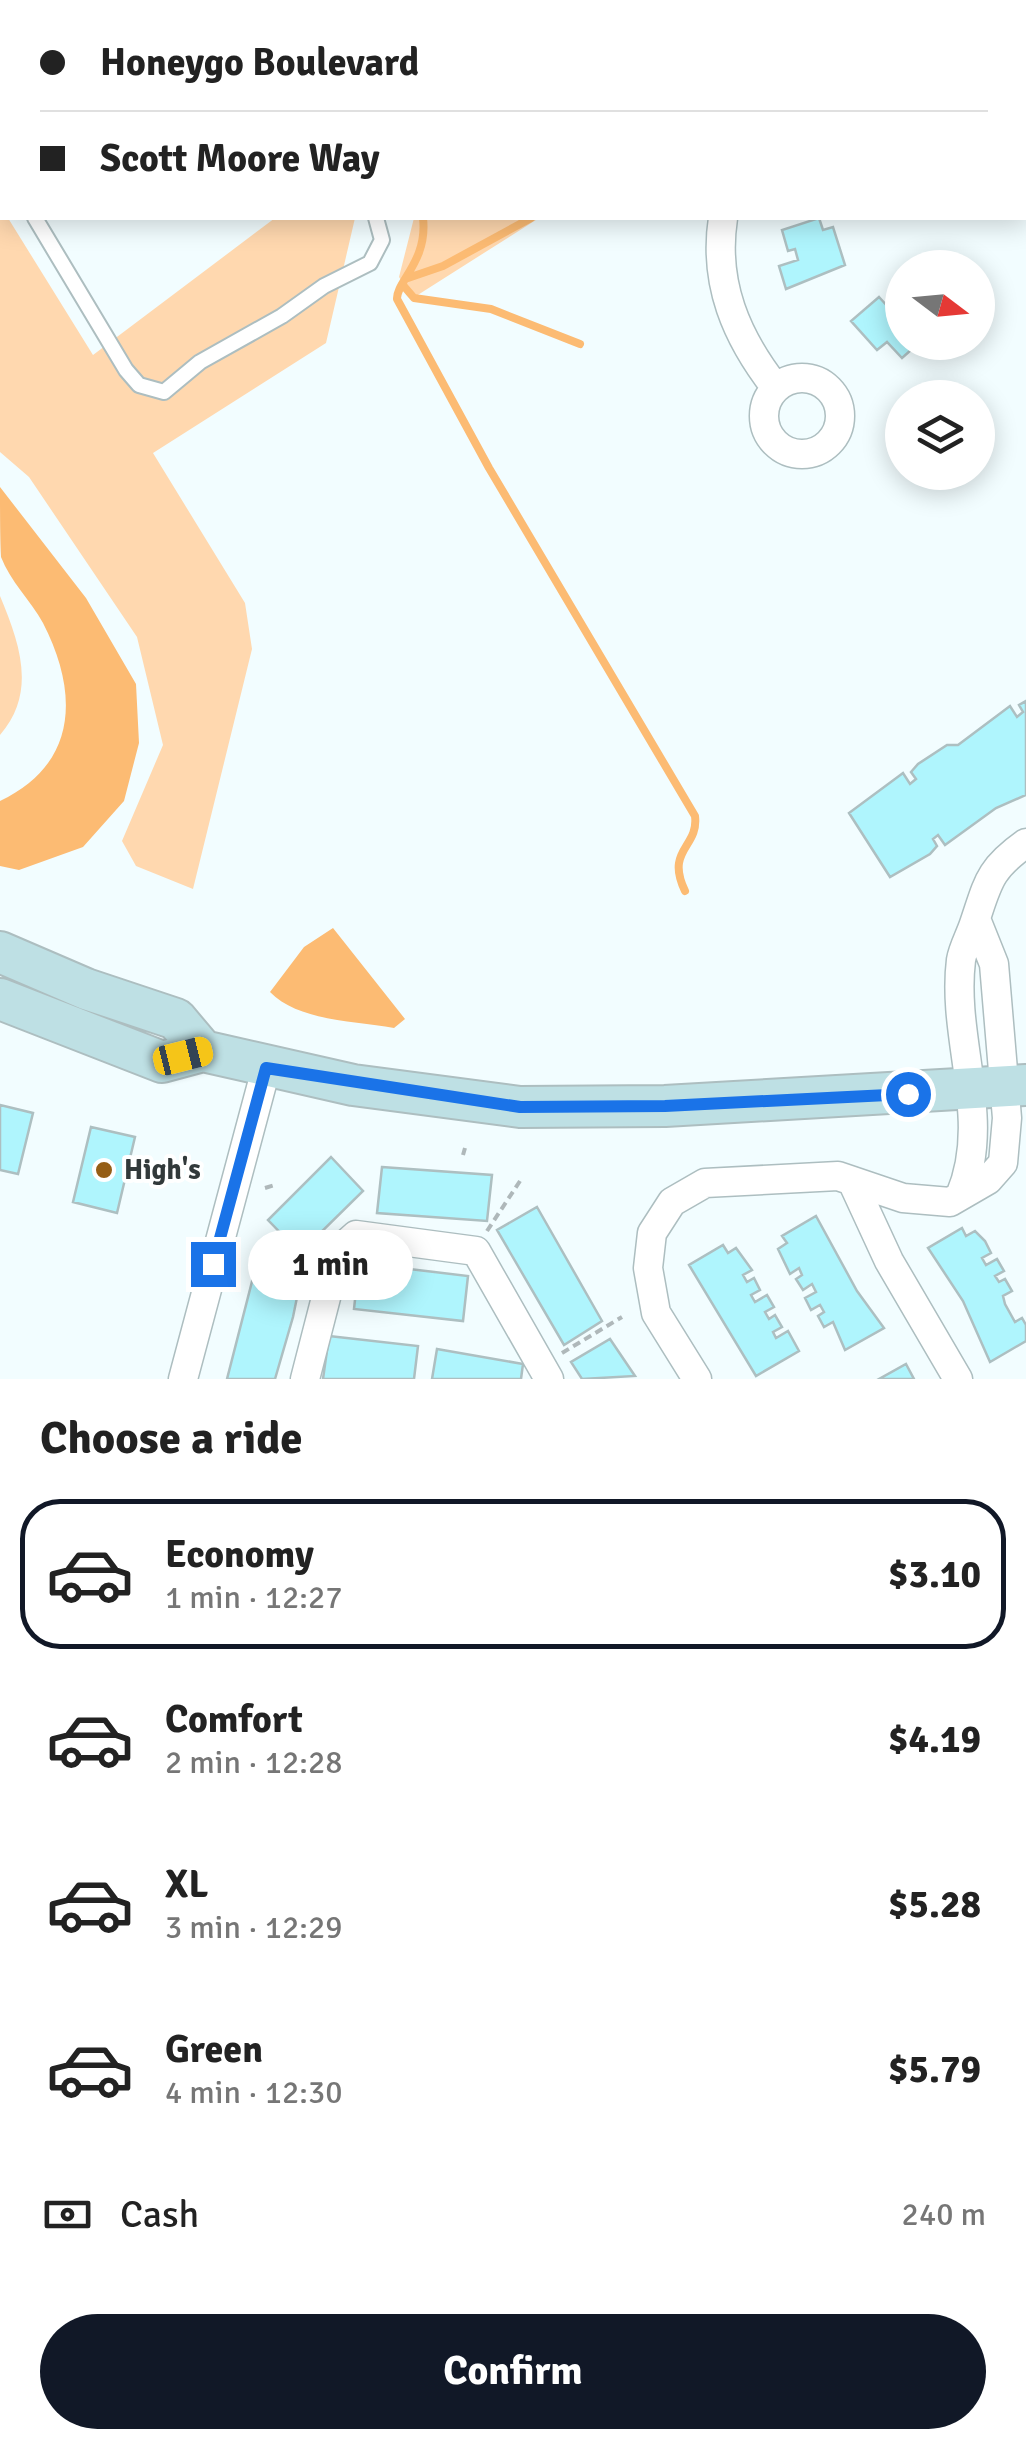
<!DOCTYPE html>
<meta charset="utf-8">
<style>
:root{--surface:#fff;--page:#f6f6f6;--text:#222;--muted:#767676;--line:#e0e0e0;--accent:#111827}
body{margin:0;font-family:Signika,sans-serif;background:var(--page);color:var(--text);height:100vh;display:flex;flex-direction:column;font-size:38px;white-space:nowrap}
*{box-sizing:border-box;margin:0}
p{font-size:32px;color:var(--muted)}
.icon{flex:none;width:55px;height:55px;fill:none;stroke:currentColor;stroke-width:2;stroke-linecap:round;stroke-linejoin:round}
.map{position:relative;height:1379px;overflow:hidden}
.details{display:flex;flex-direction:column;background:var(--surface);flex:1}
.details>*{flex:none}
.hud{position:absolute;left:0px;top:0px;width:1028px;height:220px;box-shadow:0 5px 25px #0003;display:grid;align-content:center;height:220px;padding:0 40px;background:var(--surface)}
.needle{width:65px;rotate:106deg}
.controls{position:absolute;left:885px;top:250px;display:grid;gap:20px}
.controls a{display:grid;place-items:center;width:110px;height:110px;border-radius:50%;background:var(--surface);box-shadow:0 5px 25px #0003;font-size:50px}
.end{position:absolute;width:45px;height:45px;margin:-22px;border:12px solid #1a73e8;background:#fff;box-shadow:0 0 0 5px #fff}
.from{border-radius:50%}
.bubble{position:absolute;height:70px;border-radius:35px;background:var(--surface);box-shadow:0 5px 25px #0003;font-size:32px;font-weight:700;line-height:70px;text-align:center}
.car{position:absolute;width:30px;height:60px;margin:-30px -15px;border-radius:12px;box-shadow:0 0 8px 2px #0007;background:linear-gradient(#f5c518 24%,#345 0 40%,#f5c518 0 76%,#345 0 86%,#f5c518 0)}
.hud b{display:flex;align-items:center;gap:35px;height:95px;font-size:38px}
.hud b+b{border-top:2px solid var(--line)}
.hud i{width:25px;height:25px;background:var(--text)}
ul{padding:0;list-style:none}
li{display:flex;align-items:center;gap:30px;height:150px;margin:0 20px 15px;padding:0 20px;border:5px solid transparent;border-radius:40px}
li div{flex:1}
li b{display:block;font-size:38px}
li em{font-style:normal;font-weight:700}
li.current{border-color:var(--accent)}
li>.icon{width:90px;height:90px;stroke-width:1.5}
h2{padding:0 40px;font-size:45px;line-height:120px}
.pay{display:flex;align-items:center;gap:25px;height:110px;padding:0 40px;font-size:38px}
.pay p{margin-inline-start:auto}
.button{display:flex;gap:20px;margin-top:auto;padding:20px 40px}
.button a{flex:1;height:115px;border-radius:60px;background:var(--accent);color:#fff;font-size:40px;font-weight:700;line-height:115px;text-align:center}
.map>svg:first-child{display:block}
.green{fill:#ffd8af}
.water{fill:#fcbb73}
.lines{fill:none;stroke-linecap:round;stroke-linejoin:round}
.stream{stroke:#fcbb73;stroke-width:8}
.building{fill:#aff5fd;stroke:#adbfc1;stroke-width:2.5}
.lane-casing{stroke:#adbec0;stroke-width:18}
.street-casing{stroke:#adbec0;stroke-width:31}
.secondary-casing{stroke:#adbec0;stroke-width:44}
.path{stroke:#afb8ba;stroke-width:4;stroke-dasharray:8 5;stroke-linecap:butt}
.lane{stroke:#fff;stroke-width:14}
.street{stroke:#fff;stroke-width:28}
.secondary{stroke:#bee0e4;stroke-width:40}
.route{stroke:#1a73e8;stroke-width:12}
.poi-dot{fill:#955e16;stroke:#fff;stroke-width:4}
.labels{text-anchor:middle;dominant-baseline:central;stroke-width:8;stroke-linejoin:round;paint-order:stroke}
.poi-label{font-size:28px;font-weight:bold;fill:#32393a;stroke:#fff;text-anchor:start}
</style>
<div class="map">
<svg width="1026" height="1379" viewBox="0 0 1026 1379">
<rect width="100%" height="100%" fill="#f2fdff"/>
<path class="green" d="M0 205 2 218H8L93 355 275 218H355L326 343 153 453 245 603 252 649 193 889 136 866 122 841 163 745 137 637 29 477 0 452Z
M414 218H539L413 298 399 277Z
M0 596C20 644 37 692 0 735Z"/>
<path class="water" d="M0 487 86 598 136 684 139 743 124 801 83 847 19 870 0 866V801C78 764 79 693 43 623 31 601 10 581 1 557 0 539 0 507 0 487Z
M333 928 405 1019 394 1028C355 1021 298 1021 270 992L304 947Z"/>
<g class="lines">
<path class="stream" d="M308 2 309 0
M842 2H843
M1025 205 1026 206
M423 218C428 261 396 282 397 299L489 468 695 816C699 848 665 849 685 891
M408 278 443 266 531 218
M402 284 414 298 491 309 580 344"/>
</g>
<path class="building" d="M819 218 823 230 833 227 845 265 786 289 779 266 798 260 795 249 788 251 782 230Z
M879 297 890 309 896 304 902 311V342H920L902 358 887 342 877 350 851 321Z
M1026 701V795L996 808 945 845 938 835 933 839 937 846 930 854 890 877 849 813 903 773 910 784 916 779 911 772 918 764 947 745H958L1010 706 1017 717 1023 712 1019 705Z
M0 1105 33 1113 18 1174 0 1170Z
M91 1127 135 1137 117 1213 73 1202Z
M331 1157 363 1191 300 1253 268 1220Z
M382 1167 492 1175 487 1221 377 1213Z
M537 1207 602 1321 564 1345 497 1230Z
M816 1216 857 1291 884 1328 845 1350 833 1322 824 1327 818 1316 824 1312 820 1305 811 1310 805 1298 816 1292 812 1284 803 1290 796 1279 802 1275 799 1268 790 1274 778 1249 787 1243 782 1236Z
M962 1228 966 1236 975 1231 985 1241 991 1253 982 1258 986 1265 997 1259 1004 1271 995 1276 999 1282 1005 1279 1012 1291 1003 1296 1005 1304 1015 1322 1022 1318 1026 1325V1341L990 1362 963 1301 928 1248Z
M723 1245 728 1253 736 1248 752 1270 743 1275 747 1282 754 1278 760 1290 751 1295 755 1302 767 1295 774 1307 765 1312 769 1319 775 1315 782 1327 773 1332 776 1338 788 1331 799 1351 756 1376 689 1265Z
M257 1262 302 1273 293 1317 275 1379H227Z
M359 1263 468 1276 463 1321 354 1309Z
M329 1336 418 1346 414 1379H323Z
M610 1339 635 1376 582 1379 571 1362Z
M437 1349 523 1364 521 1379H432Z
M906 1364 914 1379H879Z"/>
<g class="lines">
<defs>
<path id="lane" d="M141 0 142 2
M0 156 2 160
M35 218 126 370 139 385 164 392 200 362 282 316 324 286 370 263 382 240 376 218"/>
<path id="street" d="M928 2 931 0
M723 218C713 283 736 337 776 388
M764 416a38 38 0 1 1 76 0a38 38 0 1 1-76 0Z
M852 1181 889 1261 958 1379
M960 1196C993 1119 951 1040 961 960 963 948 970 936 974 924 988 883 988 870 1026 843
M183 1379 266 1069
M305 1379 338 1251 356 1235 476 1251 549 1379
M697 1379 656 1313 648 1268 652 1233 672 1202 705 1183 838 1176 903 1198 950 1202 988 1180 1003 1163 1007 1118 994 964 976 919"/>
<path id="secondary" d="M0 952 86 989 176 1019 203 1051
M0 999 162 1062 203 1051 353 1085 520 1107 665 1106 1026 1085"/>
</defs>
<use href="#lane" class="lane-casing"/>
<use href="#street" class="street-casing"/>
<use href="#secondary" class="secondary-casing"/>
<path class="path" d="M463 1155 465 1148
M265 1188 275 1185
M487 1231 520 1181
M562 1353 622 1317"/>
<use href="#lane" class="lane"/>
<use href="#street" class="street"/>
<use href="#secondary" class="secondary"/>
</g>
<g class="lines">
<path class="route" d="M213 1264 266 1068 520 1107 665 1106 908 1094"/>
</g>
<circle class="poi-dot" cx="104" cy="1170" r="10"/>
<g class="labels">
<g class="poi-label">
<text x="124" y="1170">High's</text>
</g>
</g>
</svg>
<div class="controls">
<a><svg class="needle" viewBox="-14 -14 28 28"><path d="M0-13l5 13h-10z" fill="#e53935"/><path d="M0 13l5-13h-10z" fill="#767676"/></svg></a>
<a><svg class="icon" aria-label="layers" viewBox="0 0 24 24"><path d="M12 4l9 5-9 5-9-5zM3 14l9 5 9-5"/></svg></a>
</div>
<i class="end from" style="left:908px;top:1094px"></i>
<i class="end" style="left:213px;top:1264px"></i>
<div class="bubble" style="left:248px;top:1230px;width:165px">1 min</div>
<i class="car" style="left:183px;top:1056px;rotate:76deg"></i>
<div class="hud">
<b><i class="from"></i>Honeygo Boulevard</b>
<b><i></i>Scott Moore Way</b>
</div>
</div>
<section class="details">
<h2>Choose a ride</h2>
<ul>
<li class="current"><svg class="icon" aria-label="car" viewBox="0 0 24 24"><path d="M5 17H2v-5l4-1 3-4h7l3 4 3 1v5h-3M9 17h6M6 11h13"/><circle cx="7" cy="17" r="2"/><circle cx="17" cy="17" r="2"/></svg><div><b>Economy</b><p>1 min · 12:27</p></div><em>$3.10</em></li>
<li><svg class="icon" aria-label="car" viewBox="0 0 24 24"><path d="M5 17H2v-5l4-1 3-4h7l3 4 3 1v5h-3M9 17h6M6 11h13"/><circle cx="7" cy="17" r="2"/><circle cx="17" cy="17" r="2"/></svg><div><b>Comfort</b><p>2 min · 12:28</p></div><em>$4.19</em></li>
<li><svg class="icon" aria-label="car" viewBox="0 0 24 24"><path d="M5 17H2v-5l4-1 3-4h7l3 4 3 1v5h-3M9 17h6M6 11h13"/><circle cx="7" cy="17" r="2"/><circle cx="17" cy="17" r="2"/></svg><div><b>XL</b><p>3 min · 12:29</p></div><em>$5.28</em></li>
<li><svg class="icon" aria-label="car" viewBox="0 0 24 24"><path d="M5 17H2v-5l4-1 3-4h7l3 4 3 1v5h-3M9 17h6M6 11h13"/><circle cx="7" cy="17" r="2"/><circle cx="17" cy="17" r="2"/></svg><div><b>Green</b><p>4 min · 12:30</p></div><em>$5.79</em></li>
</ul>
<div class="pay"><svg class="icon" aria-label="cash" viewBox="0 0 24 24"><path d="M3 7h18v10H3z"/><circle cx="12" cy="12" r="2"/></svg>Cash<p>240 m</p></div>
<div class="button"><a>Confirm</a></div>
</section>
